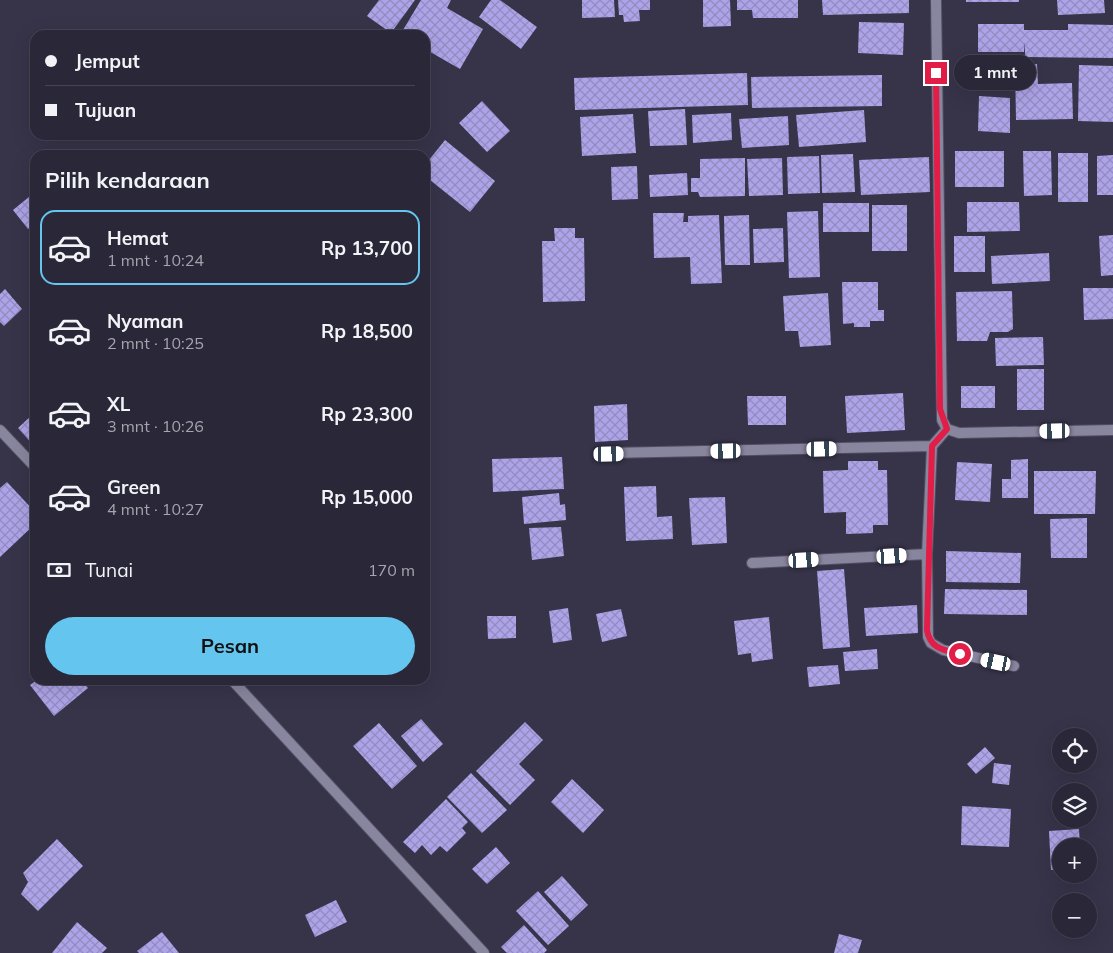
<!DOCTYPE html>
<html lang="id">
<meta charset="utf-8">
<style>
:root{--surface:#292738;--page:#312f40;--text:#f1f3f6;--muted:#a5a5ae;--line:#454453;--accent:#64c5ee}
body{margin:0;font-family:Mulish,sans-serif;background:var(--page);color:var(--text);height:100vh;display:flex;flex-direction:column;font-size:19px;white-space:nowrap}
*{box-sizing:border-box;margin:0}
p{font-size:16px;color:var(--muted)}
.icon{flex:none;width:28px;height:28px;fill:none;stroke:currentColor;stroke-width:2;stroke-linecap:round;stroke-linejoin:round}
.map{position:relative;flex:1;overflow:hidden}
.panel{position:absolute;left:30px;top:150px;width:400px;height:535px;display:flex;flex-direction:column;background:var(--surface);border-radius:15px;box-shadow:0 5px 20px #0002,0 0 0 1px var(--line)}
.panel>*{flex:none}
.hud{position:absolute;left:30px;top:30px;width:400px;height:110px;border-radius:15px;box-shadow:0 5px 20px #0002,0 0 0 1px var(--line);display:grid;align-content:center;height:110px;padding:0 15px;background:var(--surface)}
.tools{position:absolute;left:1052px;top:728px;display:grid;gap:10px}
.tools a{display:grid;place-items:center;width:45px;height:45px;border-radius:50%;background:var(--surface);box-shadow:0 5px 20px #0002,0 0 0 1px var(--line);font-size:25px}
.end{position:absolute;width:22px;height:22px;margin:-11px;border:6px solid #e11d48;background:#fff;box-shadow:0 0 0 2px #fff}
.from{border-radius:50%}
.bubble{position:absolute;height:35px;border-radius:18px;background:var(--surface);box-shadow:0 5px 20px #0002,0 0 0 1px var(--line);font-size:16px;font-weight:700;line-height:35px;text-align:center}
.car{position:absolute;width:15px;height:30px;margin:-15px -8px;border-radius:6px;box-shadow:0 0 4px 1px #0007;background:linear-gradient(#fff 24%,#345 0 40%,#fff 0 76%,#345 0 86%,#fff 0)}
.hud b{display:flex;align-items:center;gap:18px;height:48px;font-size:19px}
.hud b+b{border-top:1px solid var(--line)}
.hud i{width:12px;height:12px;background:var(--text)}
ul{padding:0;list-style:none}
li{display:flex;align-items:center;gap:15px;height:75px;margin:0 10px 8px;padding:0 5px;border:2px solid transparent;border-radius:15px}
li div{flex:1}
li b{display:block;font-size:19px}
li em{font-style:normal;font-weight:700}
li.selected{border-color:var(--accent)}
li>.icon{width:45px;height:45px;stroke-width:1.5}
h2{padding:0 15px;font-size:22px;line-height:60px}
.pay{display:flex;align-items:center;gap:12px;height:55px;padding:0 15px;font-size:19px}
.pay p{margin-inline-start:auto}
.cta{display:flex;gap:10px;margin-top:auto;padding:10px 15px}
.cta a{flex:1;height:58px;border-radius:30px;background:var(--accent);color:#111;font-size:20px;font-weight:700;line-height:58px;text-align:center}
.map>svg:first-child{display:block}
.building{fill:url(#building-cross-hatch)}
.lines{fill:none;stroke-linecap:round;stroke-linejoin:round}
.minor-casing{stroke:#524f61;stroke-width:12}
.minor{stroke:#88859e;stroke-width:10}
.route{stroke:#e11d48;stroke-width:6}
</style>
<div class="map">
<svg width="1113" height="953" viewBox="0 0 1113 953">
<defs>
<pattern id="building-cross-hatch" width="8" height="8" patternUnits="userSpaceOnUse" patternTransform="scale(1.25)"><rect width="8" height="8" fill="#ada3e8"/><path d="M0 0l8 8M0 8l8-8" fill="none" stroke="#938bc0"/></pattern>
</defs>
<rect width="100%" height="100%" fill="#37344a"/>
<path class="building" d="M379 0H415L391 33 367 16Z
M421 0H451L447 8 483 29 460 69 425 49V35H400Z
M491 0H500L537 27 521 49 479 17Z
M582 0H614L615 17 582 18Z
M618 0H650V10H639L640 21 624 22 623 15H619Z
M703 0H730L731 26 703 27Z
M737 0H798V18H753L752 10H737Z
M822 0H909V13L823 15Z
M966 0H1019V2H966Z
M1057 0H1104L1105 13 1058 15Z
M859 22 904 23 903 55 858 53Z
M978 24H1024V30H1068V24L1113 25V58L1025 57V42L1024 52H978Z
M962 59H1011V85H962Z
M1015 64H1037L1038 84 1072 83 1073 119 1016 120Z
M1079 65 1113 66V122L1078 121Z
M747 73 748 105 575 110 574 78Z
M882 75V106L752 108 751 77Z
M979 96 1010 98V133L978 131Z
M482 101 510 131 487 152 459 123Z
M685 109 687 145 650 146 648 111Z
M864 110 866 142 799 147 796 115Z
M731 113 732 140 693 143 692 115Z
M633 114 636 153 582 156 580 117Z
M788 116 789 145 742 148 739 119Z
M445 140 495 181 470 212 425 176V165Z
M955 151H1004V187H955Z
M1023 151H1051L1052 195 1024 196Z
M1058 153H1088V202H1058Z
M853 154 855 192 822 193 821 155Z
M1113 155V195H1097V156Z
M819 156 820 193 788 194 787 157Z
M929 157 930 192 861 195 859 160Z
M745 158V196L700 197 698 192H691V178H700V159Z
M782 158 783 195 749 196 747 159Z
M637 166 638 199 612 200 611 167Z
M687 173 688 195 650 197 649 175Z
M35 192V224L28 229 13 210Z
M967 202H1019L1020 231 967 232Z
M823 203H869V232H823Z
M872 205H907V251H872Z
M818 211 820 277 789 278 787 212Z
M653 213H684L683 222H688V216L719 215 722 283 691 284 690 257 654 258Z
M749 215 750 265H725L724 216Z
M554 228H575V238H584L585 301 543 302 542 241H555Z
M783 228 784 262 754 263 753 229Z
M1113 235V275L1101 276 1099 236Z
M954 236H985V272H954Z
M1049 253 1050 281 992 284 991 256Z
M842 282H878V310H884V321H870V327H854V323L843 324Z
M1083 288H1113V319L1084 320Z
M5 289 22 309 4 326 0 322V294Z
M1012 291 1013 329 1008 332H990L987 341H957L956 292Z
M828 293 831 345 800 347 798 331H785L783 296Z
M1043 337 1044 365 996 366 995 338Z
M35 360V374L29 366Z
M1017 369H1044V410H1017Z
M961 386H995V408H961Z
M903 393 905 430 847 433 845 396Z
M747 396H786V425H748Z
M627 404 628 440 595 442 594 406Z
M32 415 35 418V447L18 428Z
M562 457 564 489 493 492 492 459Z
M1028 459V498H1002V479H1011V460Z
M848 461H878V470H887L888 525H873V533L846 534V512L824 513 823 471 848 470Z
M957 462 992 464 990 502 955 500Z
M1034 471H1096L1095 514H1034Z
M7 482 35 512V524L0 557V488Z
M656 486 657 517 672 516 673 539 626 541 624 487Z
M559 493 560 505 565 504 566 520 524 524 522 497Z
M725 497 727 543 692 545 689 498Z
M1087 518V558H1051L1050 519Z
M561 527 564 556 532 560 529 528Z
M946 551 1021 553 1020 583 946 582Z
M844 569 850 647 823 649 817 571Z
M945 589 1027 590V615L944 614Z
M917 605 918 633 866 636 864 608Z
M568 608 572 640 553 643 549 611Z
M621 609 627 636 602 642 596 614Z
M487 616H516V638L488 639Z
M769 617 773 659 752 662 751 653 738 655 734 621Z
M877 649 878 669 845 671 843 652Z
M838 665 840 684 809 687 807 667Z
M37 680H82L88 688 54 716 30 685Z
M421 719 443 744 423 762 401 736Z
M525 722 543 740 519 764 535 780 510 805 476 771Z
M379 723 417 766 392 789 353 746Z
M985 747 995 758 976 774 967 764Z
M994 763 1011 765 1009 785 992 783Z
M471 773 507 810 482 833 447 797Z
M572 779 604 810 583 833 551 802Z
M446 799 468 822 462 828 466 833 447 852 440 846 431 855 422 845 415 853 403 842Z
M962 806 1011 809 1009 847 961 845Z
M1079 829 1080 846H1061V869L1051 870 1049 831Z
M57 839 83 866 38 911 21 894 28 882 23 873Z
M496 847 510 863 487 884 472 869Z
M562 876 588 905 571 921 544 892Z
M538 891 569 926 548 945 516 911Z
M336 900 347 922 315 937 305 915Z
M77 922 107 948 102 953H52Z
M524 925 547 950 544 953H507L501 947Z
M162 932 179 953H139L137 951Z
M839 934 862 940 858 953H834Z"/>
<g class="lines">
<defs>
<path id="minor" d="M936 0 942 420 947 429 959 433 1113 430
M947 429 932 446 927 554 928 637 931 643 943 650 1014 666
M0 430 35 467
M609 453 932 446
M752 563 927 554
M232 680 484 953"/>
</defs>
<use href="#minor" class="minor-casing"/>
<use href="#minor" class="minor"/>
</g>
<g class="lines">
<path class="route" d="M936 73 940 409 947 429 932 446 927 630C930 649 944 650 960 654"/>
</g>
</svg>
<div class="tools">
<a><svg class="icon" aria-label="locate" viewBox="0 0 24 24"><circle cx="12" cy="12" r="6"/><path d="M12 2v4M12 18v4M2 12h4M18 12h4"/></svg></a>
<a><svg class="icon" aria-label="layers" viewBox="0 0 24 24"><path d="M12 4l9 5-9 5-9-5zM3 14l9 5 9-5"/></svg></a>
<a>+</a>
<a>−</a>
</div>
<i class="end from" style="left:960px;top:654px"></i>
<i class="end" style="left:936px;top:73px"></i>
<div class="bubble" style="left:954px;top:55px;width:82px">1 mnt</div>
<i class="car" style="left:1055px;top:431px;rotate:269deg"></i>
<i class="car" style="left:822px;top:449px;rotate:89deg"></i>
<i class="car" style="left:726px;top:451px;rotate:269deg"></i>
<i class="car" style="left:609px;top:454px;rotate:89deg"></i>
<i class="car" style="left:892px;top:556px;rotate:87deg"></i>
<i class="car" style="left:804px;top:560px;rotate:87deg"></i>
<i class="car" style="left:996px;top:662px;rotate:282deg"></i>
<div class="hud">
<b><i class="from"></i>Jemput</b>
<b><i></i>Tujuan</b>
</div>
<section class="panel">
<h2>Pilih kendaraan</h2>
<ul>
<li class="selected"><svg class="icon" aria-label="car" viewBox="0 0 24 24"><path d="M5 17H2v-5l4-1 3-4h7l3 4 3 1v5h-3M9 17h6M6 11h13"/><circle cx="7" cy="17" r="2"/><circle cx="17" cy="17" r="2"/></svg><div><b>Hemat</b><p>1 mnt · 10:24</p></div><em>Rp 13,700</em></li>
<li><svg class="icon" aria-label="car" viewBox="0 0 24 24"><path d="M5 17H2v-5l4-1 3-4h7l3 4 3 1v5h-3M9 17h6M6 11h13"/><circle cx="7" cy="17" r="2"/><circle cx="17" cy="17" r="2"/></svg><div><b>Nyaman</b><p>2 mnt · 10:25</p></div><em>Rp 18,500</em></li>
<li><svg class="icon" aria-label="car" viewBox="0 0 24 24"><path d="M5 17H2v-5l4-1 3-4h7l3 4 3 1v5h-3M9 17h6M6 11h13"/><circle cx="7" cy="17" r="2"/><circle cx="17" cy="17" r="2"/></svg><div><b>XL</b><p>3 mnt · 10:26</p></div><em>Rp 23,300</em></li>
<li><svg class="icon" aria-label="car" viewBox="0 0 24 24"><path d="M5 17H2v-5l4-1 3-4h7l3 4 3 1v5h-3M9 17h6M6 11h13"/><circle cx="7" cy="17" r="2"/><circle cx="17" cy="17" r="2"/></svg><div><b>Green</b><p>4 mnt · 10:27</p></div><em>Rp 15,000</em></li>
</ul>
<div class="pay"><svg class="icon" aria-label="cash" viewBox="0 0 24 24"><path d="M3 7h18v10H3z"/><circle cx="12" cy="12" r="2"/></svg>Tunai<p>170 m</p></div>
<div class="cta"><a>Pesan</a></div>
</section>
</div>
